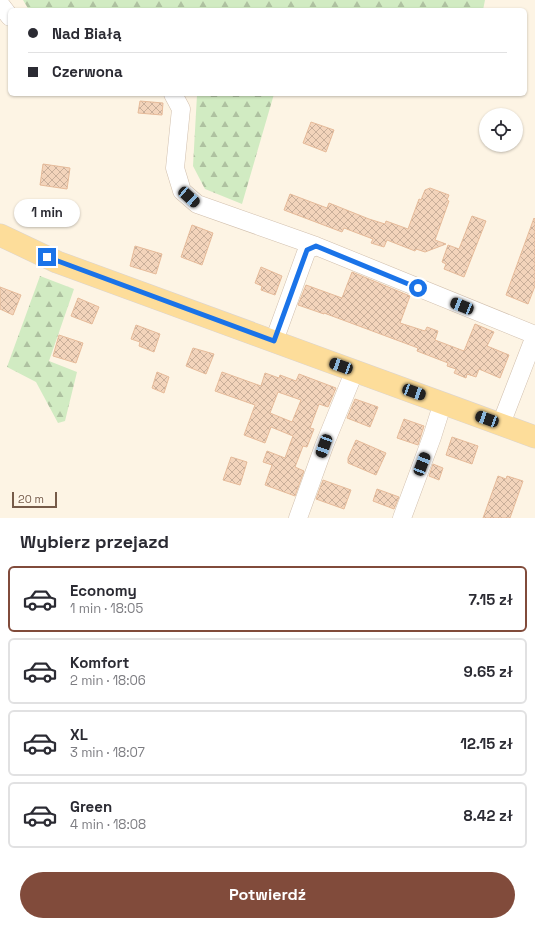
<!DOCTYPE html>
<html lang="pl">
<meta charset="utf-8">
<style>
:root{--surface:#fff;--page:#f2f2f3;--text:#2b2b33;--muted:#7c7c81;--line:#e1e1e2;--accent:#814b3b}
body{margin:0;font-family:"Space Grotesk",sans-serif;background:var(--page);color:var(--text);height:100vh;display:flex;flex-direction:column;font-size:15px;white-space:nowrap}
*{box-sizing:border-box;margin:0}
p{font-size:13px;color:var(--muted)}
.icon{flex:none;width:22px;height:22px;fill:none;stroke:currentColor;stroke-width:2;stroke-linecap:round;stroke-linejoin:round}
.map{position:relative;height:518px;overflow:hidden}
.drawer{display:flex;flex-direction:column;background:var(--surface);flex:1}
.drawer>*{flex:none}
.guide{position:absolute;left:8px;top:8px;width:519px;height:88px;border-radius:6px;box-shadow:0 1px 3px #0004;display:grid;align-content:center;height:88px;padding:0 20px;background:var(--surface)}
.controls{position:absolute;left:479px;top:108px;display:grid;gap:8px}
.controls a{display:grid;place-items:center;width:44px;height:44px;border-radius:50%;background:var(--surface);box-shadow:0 1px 3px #0004;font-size:20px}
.scale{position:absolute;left:12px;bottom:10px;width:45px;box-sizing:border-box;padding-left:4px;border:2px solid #765b49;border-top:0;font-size:11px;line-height:14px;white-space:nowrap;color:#765b49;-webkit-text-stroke:3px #fff8eb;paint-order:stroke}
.end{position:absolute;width:18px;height:18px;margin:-9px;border:5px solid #1a73e8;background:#fff;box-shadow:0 0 0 2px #fff}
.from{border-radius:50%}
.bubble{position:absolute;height:28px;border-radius:14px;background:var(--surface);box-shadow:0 1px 3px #0004;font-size:13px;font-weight:700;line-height:28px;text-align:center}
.car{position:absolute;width:12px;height:24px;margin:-12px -6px;border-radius:5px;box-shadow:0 0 3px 1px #0007;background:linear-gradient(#222 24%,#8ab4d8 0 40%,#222 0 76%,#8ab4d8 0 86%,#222 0)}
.guide b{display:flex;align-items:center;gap:14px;height:38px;font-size:15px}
.guide b+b{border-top:1px solid var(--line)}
.guide i{width:10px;height:10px;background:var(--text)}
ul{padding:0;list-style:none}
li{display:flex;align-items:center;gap:12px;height:66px;margin:0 8px 6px;padding:0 12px;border:2px solid var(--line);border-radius:6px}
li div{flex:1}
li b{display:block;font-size:15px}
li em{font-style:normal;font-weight:700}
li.selected{border-color:var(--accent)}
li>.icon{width:36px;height:36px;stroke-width:1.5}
h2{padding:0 20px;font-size:18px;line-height:48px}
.button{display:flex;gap:8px;margin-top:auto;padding:8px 20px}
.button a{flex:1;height:46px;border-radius:24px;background:var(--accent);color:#fff;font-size:16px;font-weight:700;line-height:46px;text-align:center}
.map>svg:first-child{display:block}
.forest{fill:url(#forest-firs)}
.building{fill:url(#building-cross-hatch);stroke:#e6bb9a;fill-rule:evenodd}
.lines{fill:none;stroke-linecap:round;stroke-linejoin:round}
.minor-casing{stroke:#d1bfad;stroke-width:19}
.major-casing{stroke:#dbd4d0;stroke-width:23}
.minor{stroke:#fff;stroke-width:18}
.major{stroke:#fddd9a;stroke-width:22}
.route{stroke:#1a73e8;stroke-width:5}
</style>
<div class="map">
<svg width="535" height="518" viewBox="0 0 535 518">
<defs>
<pattern id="forest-firs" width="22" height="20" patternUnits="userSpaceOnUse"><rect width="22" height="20" fill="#d1ebc2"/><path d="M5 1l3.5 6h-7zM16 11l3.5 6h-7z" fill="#aec1a0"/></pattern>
<pattern id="building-cross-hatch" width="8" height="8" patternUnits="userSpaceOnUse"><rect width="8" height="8" fill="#f3d4bb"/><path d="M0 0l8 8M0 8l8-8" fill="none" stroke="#c9af9a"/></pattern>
</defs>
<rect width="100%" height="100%" fill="#fdf4e4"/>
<path class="forest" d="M23 0H485L483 10H29Z
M195 94H274L242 204 205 189 193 166 197 95Z
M40 276 74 289 49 361 77 372 65 421 58 423 36 382 7 367Z"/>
<path class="building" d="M140 101 163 103 162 115 138 113Z
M311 122 334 130 326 152 303 143Z
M43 164 70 168 67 189 40 185Z
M430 188 449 195 447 200 449 201 435 240 446 244 425 252 416 249 415 251 387 240 384 247 371 243 373 239 344 228 342 232 284 210 290 194 327 208 329 203 369 219 385 224 386 221 408 229 419 199 421 200 425 190Z
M472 216 486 221 464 277 444 269 446 264 442 262 448 245 459 249Z
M534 218 535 219V286L528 304 506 295Z
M192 225 213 233 202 265 181 257Z
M135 246 162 254 156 274 130 266Z
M261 267 282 276 275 295 261 290 262 286 255 283Z
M352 272 410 296 400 323 425 331 427 327 438 331 435 340 464 351 475 324 494 332 487 346 509 355 500 378 479 369 476 377 467 374 466 378 454 373 456 369 447 366 448 363 417 351 418 348 324 313V314L298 305 306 285 342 298Z
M0 287 21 295 13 315 0 309Z
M78 298 99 307 92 324 71 316Z
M136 325 160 334 154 352 139 346 140 342 131 339Z
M59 335 83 343 76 363 53 356Z
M193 348 214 354 206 374 186 366Z
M157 372 169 377 164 393 152 388Z
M222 372 261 386 265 373 279 378 280 375 296 381 299 374 336 388 328 407 319 404 310 428 314 429 307 447 303 446 295 467 304 471 295 496 265 485 272 465 263 462 267 451 285 458 293 436 271 427 265 443 244 435 255 405 215 391ZM278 392 301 400 292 422 270 413Z
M355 399 378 407 370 427 347 418Z
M404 419 424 426 418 445 397 438Z
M452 437 478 446 472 464 446 455Z
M356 440 386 453 376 475 348 463V458Z
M231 457 247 462 240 485 223 480Z
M433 464 443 468 439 480 429 476Z
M498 476 506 479 507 476 523 481 510 518H483Z
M323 480 351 490 344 509 316 499Z
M377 489 399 497 394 509 373 501Z"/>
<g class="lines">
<defs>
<path id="minor" d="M0 4 10 17
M173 94 181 109 175 168 182 191 197 204 316 246
M274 341 307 250 316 246 535 335
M501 424 535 336
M298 518 324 446 355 370
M402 518 432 437 443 402"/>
<path id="major" d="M0 235 57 262 535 437"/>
</defs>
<use href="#minor" class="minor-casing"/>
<use href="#major" class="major-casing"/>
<use href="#minor" class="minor"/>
<use href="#major" class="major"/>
</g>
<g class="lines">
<path class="route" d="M47 257 274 341 307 250 316 246 418 288"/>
</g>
</svg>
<div class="controls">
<a><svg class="icon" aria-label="locate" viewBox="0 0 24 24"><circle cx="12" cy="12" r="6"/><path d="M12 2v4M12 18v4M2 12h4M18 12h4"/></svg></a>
</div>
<div class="scale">20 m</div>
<i class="end from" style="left:418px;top:288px"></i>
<i class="end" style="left:47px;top:257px"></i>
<div class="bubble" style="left:14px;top:199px;width:66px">1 min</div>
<i class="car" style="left:189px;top:197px;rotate:132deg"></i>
<i class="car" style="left:462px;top:306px;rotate:292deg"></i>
<i class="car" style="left:341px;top:366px;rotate:290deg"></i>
<i class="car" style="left:414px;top:392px;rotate:110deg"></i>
<i class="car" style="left:487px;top:419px;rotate:290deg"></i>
<i class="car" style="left:324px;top:446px;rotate:200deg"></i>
<i class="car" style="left:422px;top:464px;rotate:21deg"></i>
<div class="guide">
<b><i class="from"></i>Nad Białą</b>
<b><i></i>Czerwona</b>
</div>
</div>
<section class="drawer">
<h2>Wybierz przejazd</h2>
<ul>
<li class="selected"><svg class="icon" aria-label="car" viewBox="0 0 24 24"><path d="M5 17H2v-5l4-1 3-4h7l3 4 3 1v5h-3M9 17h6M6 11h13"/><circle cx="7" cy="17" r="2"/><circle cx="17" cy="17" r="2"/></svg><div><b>Economy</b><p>1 min · 18:05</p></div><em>7.15 zł</em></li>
<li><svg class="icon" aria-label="car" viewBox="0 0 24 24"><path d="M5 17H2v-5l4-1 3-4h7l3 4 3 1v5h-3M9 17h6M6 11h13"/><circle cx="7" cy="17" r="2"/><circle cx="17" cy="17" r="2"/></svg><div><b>Komfort</b><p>2 min · 18:06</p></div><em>9.65 zł</em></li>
<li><svg class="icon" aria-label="car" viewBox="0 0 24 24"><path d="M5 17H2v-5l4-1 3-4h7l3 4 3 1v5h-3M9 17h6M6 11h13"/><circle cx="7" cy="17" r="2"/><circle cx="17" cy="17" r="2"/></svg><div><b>XL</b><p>3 min · 18:07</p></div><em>12.15 zł</em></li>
<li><svg class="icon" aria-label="car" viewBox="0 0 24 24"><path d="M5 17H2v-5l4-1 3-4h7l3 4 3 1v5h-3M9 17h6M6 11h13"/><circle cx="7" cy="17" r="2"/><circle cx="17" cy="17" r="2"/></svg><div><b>Green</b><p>4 min · 18:08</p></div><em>8.42 zł</em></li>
</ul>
<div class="button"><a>Potwierdź</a></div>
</section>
